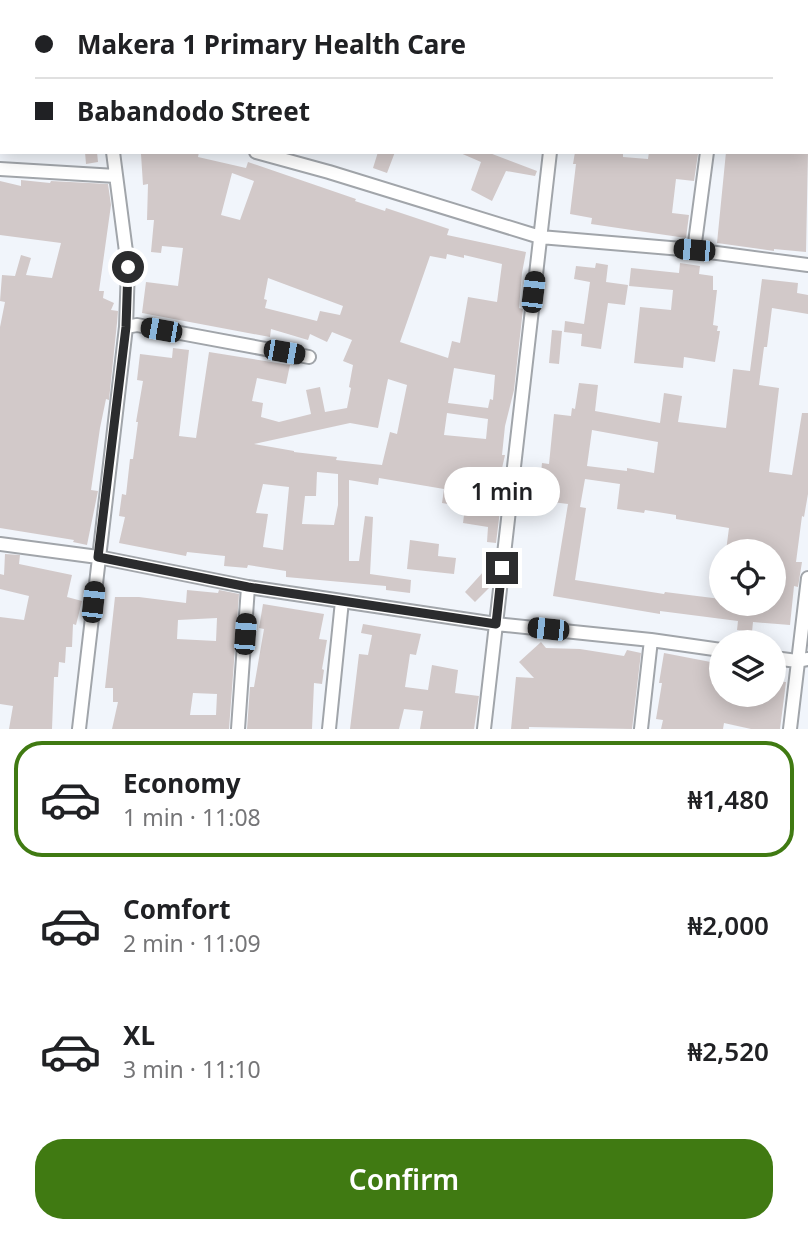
<!DOCTYPE html>
<meta charset="utf-8">
<style>
:root{--surface:#fff;--page:#f2f2f2;--text:#202124;--muted:#757577;--line:#e0e0e0;--accent:#407a12}
body{margin:0;font-family:"Noto Sans",sans-serif;background:var(--page);color:var(--text);height:100vh;display:flex;flex-direction:column;font-size:26px;white-space:nowrap}
*{box-sizing:border-box;margin:0}
p{font-size:23px;color:var(--muted)}
.icon{flex:none;width:38px;height:38px;fill:none;stroke:currentColor;stroke-width:2;stroke-linecap:round;stroke-linejoin:round}
.map{position:relative;height:729px;overflow:hidden}
.drawer{display:flex;flex-direction:column;background:var(--surface);flex:1}
.drawer>*{flex:none}
.banner{position:absolute;left:0px;top:0px;width:808px;height:154px;box-shadow:0 4px 18px #0003;display:grid;align-content:center;height:154px;padding:0 35px;background:var(--surface)}
.buttons{position:absolute;left:709px;top:539px;display:grid;gap:14px}
.buttons a{display:grid;place-items:center;width:77px;height:77px;border-radius:50%;background:var(--surface);box-shadow:0 4px 18px #0003;font-size:35px}
.end{position:absolute;width:32px;height:32px;margin:-16px;border:9px solid #2b2c2e;background:#fff;box-shadow:0 0 0 4px #fff}
.from{border-radius:50%}
.bubble{position:absolute;height:49px;border-radius:24px;background:var(--surface);box-shadow:0 4px 18px #0003;font-size:23px;font-weight:600;line-height:49px;text-align:center}
.car{position:absolute;width:21px;height:42px;margin:-21px -10px;border-radius:9px;box-shadow:0 0 5px 2px #0007;background:linear-gradient(#222 24%,#8ab4d8 0 40%,#222 0 76%,#8ab4d8 0 86%,#222 0)}
.banner b{display:flex;align-items:center;gap:24px;height:66px;font-size:26px}
.banner b+b{border-top:2px solid var(--line)}
.banner i{width:18px;height:18px;background:var(--text)}
ul{padding:12px 0 0;list-style:none}
li{display:flex;align-items:center;gap:21px;height:116px;margin:0 14px 10px;padding:0 21px;border:4px solid transparent;border-radius:28px}
li div{flex:1}
li b{display:block;font-size:26px}
li em{font-style:normal;font-weight:600}
li.on{border-color:var(--accent)}
li>.icon{width:63px;height:63px;stroke-width:1.5}
.button{display:flex;gap:14px;margin-top:auto;padding:14px 35px}
.button a{flex:1;height:80px;border-radius:28px;background:var(--accent);color:#fff;font-size:28px;font-weight:600;line-height:80px;text-align:center}
.map>svg:first-child{display:block}
.building{fill:#d2c9c9;fill-rule:evenodd}
.lines{fill:none;stroke-linecap:round;stroke-linejoin:round}
.service-casing{stroke:#a1a5aa;stroke-width:10}
.minor-casing{stroke:#a1a5aa;stroke-width:16}
.service{stroke:#fff;stroke-width:6}
.minor{stroke:#fff;stroke-width:12}
.route{stroke:#2b2c2e;stroke-width:9}
</style>
<div class="map">
<svg width="808" height="729" viewBox="0 0 808 729">
<rect width="100%" height="100%" fill="#f1f5fb"/>
<path class="building" d="M85 152H97L98 162 86 164Z
M160 152H199L198 157 246 168 248 162 356 199 355 201 385 211 386 208 449 229 447 235 526 252 522 273 519 308 523 309 514 390 505 426 502 455H505L498 486H503L496 543 487 542 488 527 463 523 465 507 442 503 444 489 379 478 378 485 349 480V561H359L365 516 373 517 370 574 411 580 410 593 386 590V586L286 577V571L248 565 247 568 224 566 225 556 187 552 186 556 119 543 125 517 119 516 122 494 126 495 130 459H133L138 422H136L143 381 137 380 140 354 172 358 173 348 189 350 179 436 196 438 209 352 290 365 286 384 257 378 252 401 263 403 261 417 279 422 311 414 306 390 320 387 325 412 347 408 351 388 349 387 353 365 343 361 352 340 332 332 327 342 310 334 308 340 271 329 270 337 142 313 146 282 178 286 183 248 162 246 161 253 151 252 154 220H147L148 184 143 185 141 154ZM232 173 254 181 240 220 221 215ZM447 254 464 258V255L502 264 497 302 468 297 460 343 452 341 448 358 400 342 430 256 446 259ZM268 278 343 306 340 315 320 311 317 321 265 308 267 300 264 299ZM454 368 495 375 493 400 490 399 488 408 448 403ZM388 379 407 385 397 434 390 432 382 465 336 460 337 457 294 452V451L254 444 350 423 378 428ZM447 413 488 419 486 439 444 435ZM317 472 338 474V505L334 525 302 524 305 496H316ZM263 484 289 487 283 550 263 547 268 514 256 513Z
M378 152H395L387 173 373 168Z
M458 152H487L537 171 535 176 506 171 492 201 471 190 481 162Z
M575 152H623V157L648 159 649 152 698 154 694 181 676 179 672 213 689 215 686 238 591 224 592 218 570 214 576 164H573Z
M726 152H808L806 252 774 249V251L717 243Z
M21 180 50 183 51 181 108 184 111 205 99 291H104L103 298 114 303 111 310 118 311 117 323 109 400 106 399 100 428 91 490 98 491 87 545 73 542 74 540 0 528V327L5 302 0 301 2 275 15 276 21 255 31 258 26 275 52 278 61 243 0 235V181L21 186Z
M596 263 608 265 606 282 628 285 625 305 608 303 601 349 581 346 582 334 564 332 565 321 584 324 590 282 574 279 576 266 595 268Z
M680 263 700 266 699 274 713 276V290H717L713 325 718 326 717 331H720L715 362 684 357 683 368 634 363 640 307 671 310 673 290 629 286 631 268 679 273Z
M762 279 798 283 797 293 808 295V314L772 308 767 347H764L759 385 779 388 769 472 792 475 802 413H808V494L804 517 802 516 796 562H802L798 587 794 586 790 625 753 622 752 632 737 630 738 621 660 611V614L553 596 568 504 544 501 548 474 541 473 542 463 549 464 554 414 571 416 572 408 575 409 579 383 598 385 595 411 660 423 664 393 682 396 678 422 726 428 733 369 750 371ZM592 430 658 442 654 473 627 468V471L587 466ZM585 479 620 484 617 509 644 513 645 510 676 515V519L729 528 726 551H774V604H721V599L665 592 664 594 575 580 586 508 580 507Z
M552 330 562 331 559 364 549 363Z
M410 540 439 544 438 556 456 558 454 574 407 569Z
M5 554 20 555 19 564 72 575 67 597 82 601 76 625 73 624 72 647H66L65 663 59 662 58 677H54L52 729H9L13 706 0 704V617L24 620 29 596 0 589V574L4 575Z
M485 561 494 563 492 585 475 602 465 592 484 571Z
M187 590 218 593 219 590 239 594 229 729H112L118 702H113V688H105L115 597H139L186 603ZM217 618 216 641 177 639 178 620ZM193 693 217 694 216 715H190Z
M263 604 324 614 319 639 327 640 322 669 324 670 322 684 314 683 312 729H247L250 687H254L264 629 259 628Z
M363 624 421 634 416 655 410 654 405 687 428 690 432 665 458 670 455 693 479 696 474 729H420L423 711 404 709 399 729H350L359 654 368 655 372 635 361 633Z
M541 642 546 648 580 649 624 656 627 650 641 653 632 729 529 727V729H511L516 677 534 678 519 662Z
M664 653 721 664V695H774V681L786 682 780 729H751L724 723 723 729H661L663 720 656 719 662 683H659Z"/>
<g class="lines">
<defs>
<path id="service" d="M100 0 101 2"/>
<path id="minor" d="M62 0 63 2
M568 2V0
M727 2 728 0
M0 27H2
M256 152 329 172 540 237 694 250 808 265
M0 169 116 176
M694 250 707 152
M126 327 137 325 309 357
M0 544 98 557 248 587 342 601 496 624 651 640 721 650
M774 658 797 661 808 659
M79 729 126 327 128 267 113 152
M238 729 248 587
M329 729 342 601
M484 729 550 152
M641 729 651 640
M790 729 808 578"/>
</defs>
<use href="#service" class="service-casing"/>
<use href="#minor" class="minor-casing"/>
<use href="#service" class="service"/>
<use href="#minor" class="minor"/>
</g>
<g class="lines">
<path class="route" d="M128 267 126 327 98 557 248 587 496 624 502 568"/>
</g>
</svg>
<div class="buttons">
<a><svg class="icon" aria-label="locate" viewBox="0 0 24 24"><circle cx="12" cy="12" r="6"/><path d="M12 2v4M12 18v4M2 12h4M18 12h4"/></svg></a>
<a><svg class="icon" aria-label="layers" viewBox="0 0 24 24"><path d="M12 4l9 5-9 5-9-5zM3 14l9 5 9-5"/></svg></a>
</div>
<i class="end from" style="left:128px;top:267px"></i>
<i class="end" style="left:502px;top:568px"></i>
<div class="bubble" style="left:444px;top:467px;width:116px">1 min</div>
<i class="car" style="left:694px;top:250px;rotate:275deg"></i>
<i class="car" style="left:533px;top:292px;rotate:7deg"></i>
<i class="car" style="left:161px;top:330px;rotate:280deg"></i>
<i class="car" style="left:284px;top:352px;rotate:100deg"></i>
<i class="car" style="left:93px;top:602px;rotate:6deg"></i>
<i class="car" style="left:548px;top:629px;rotate:276deg"></i>
<i class="car" style="left:245px;top:634px;rotate:4deg"></i>
<div class="banner">
<b><i class="from"></i>Makera 1 Primary Health Care</b>
<b><i></i>Babandodo Street</b>
</div>
</div>
<section class="drawer">
<ul>
<li class="on"><svg class="icon" aria-label="car" viewBox="0 0 24 24"><path d="M5 17H2v-5l4-1 3-4h7l3 4 3 1v5h-3M9 17h6M6 11h13"/><circle cx="7" cy="17" r="2"/><circle cx="17" cy="17" r="2"/></svg><div><b>Economy</b><p>1 min · 11:08</p></div><em>₦1,480</em></li>
<li><svg class="icon" aria-label="car" viewBox="0 0 24 24"><path d="M5 17H2v-5l4-1 3-4h7l3 4 3 1v5h-3M9 17h6M6 11h13"/><circle cx="7" cy="17" r="2"/><circle cx="17" cy="17" r="2"/></svg><div><b>Comfort</b><p>2 min · 11:09</p></div><em>₦2,000</em></li>
<li><svg class="icon" aria-label="car" viewBox="0 0 24 24"><path d="M5 17H2v-5l4-1 3-4h7l3 4 3 1v5h-3M9 17h6M6 11h13"/><circle cx="7" cy="17" r="2"/><circle cx="17" cy="17" r="2"/></svg><div><b>XL</b><p>3 min · 11:10</p></div><em>₦2,520</em></li>
</ul>
<div class="button"><a>Confirm</a></div>
</section>
